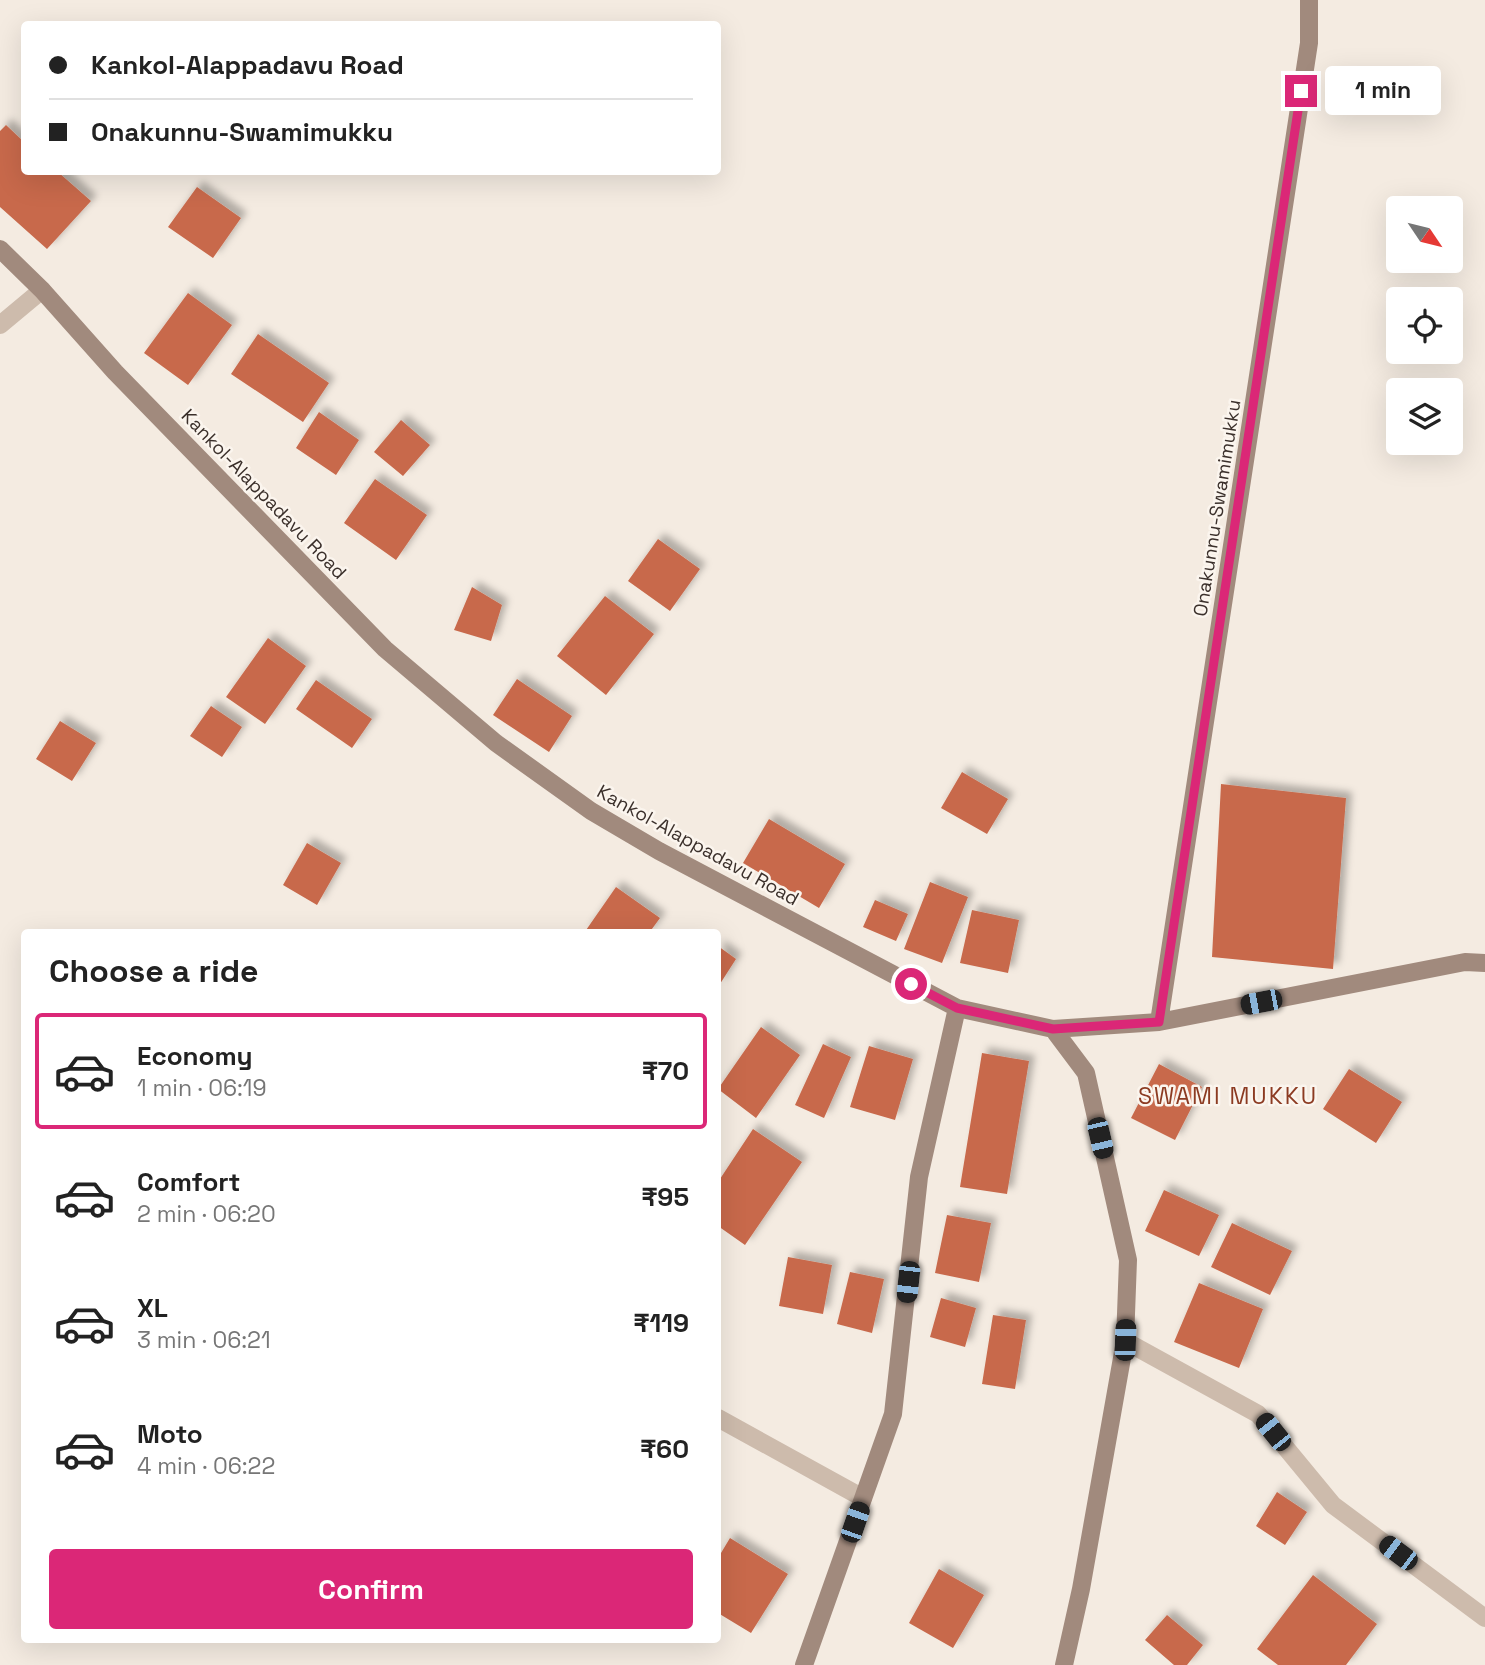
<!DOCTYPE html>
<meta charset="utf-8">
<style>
:root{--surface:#fff;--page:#f6f6f6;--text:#222;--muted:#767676;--line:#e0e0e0;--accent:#db2777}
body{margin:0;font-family:"Space Grotesk",sans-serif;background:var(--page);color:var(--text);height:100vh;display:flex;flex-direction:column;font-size:26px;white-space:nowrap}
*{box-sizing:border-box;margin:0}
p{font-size:23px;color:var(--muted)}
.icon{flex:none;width:38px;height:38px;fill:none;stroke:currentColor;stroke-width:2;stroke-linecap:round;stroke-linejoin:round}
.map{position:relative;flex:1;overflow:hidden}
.details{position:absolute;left:21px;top:929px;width:700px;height:714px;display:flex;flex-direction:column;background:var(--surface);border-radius:7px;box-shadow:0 7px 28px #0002}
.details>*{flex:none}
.top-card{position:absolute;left:21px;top:21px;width:700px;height:154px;border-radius:7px;box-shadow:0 7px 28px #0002;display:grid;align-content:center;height:154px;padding:0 28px;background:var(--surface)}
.needle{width:46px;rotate:125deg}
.buttons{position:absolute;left:1386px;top:196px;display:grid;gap:14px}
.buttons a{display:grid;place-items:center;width:77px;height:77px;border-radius:7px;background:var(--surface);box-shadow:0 7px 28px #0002;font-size:35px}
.end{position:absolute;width:32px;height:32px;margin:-16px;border:9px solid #db2777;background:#fff;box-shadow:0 0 0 4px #fff}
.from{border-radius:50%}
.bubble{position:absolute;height:49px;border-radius:7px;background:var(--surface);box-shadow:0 7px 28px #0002;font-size:23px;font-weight:800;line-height:49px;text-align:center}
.car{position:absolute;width:21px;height:42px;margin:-21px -10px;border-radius:9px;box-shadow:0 0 5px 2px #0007;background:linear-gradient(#222 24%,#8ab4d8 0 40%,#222 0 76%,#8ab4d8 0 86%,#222 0)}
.top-card b{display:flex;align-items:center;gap:24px;height:66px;font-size:26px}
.top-card b+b{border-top:2px solid var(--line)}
.top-card i{width:18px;height:18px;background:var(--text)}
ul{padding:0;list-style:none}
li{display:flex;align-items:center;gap:21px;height:116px;margin:0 14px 10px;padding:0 14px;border:4px solid transparent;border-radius:7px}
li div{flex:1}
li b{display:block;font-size:26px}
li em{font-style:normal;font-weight:800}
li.on{border-color:var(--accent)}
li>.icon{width:63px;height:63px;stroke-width:1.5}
h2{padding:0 28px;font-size:32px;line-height:84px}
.action{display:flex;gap:14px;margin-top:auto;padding:14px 28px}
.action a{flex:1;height:80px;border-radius:7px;background:var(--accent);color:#fff;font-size:28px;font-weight:800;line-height:80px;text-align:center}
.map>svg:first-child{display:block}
.building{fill:#c8694b;filter:url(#shadow)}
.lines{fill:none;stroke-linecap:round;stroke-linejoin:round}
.street{stroke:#cdbbac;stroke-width:18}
.secondary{stroke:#a18a7d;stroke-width:18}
.route{stroke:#db2777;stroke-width:9}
.labels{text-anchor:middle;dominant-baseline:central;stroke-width:5;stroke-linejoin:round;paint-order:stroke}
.street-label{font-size:19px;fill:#3b302b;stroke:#fbf5ee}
.quarter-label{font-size:23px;letter-spacing:2px;fill:#8c3b22;stroke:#fbf5ee}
</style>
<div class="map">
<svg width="1485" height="1665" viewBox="0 0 1485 1665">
<defs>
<filter id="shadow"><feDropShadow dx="6" dy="-6" stdDeviation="3.5" flood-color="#0004"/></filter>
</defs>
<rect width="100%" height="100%" fill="#f4ebe1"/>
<path class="building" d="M6 125 24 142V172H58L91 201 47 249 0 207V131Z
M197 187 241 218 213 258 168 227Z
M188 293 232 325 188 385 144 353Z
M258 334 329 383 303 422 231 374Z
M319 412 359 440 336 475 296 448Z
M401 420 430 445 403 476 374 452Z
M375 479 427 515 396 560 344 523Z
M658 539 700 569 670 611 628 581Z
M472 587 502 605 491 641 454 630Z
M605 596 654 634 606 695 557 656Z
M268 638 306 666 265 724 226 697Z
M517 679 572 716 549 752 493 715Z
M316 680 372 719 352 748 296 709Z
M211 706 242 727 222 757 190 736Z
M60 721 96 743 72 781 36 759Z
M962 772 1008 799 987 834 941 808Z
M1221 784 1346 798 1333 969 1212 957Z
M769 819 845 864 819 908 743 863Z
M307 843 341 863 317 905 283 885Z
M930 882 968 897 942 963 904 949Z
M616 887 660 918 649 933H584Z
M875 900 908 914 896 941 863 927Z
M972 910 1019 920 1008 973 960 963Z
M718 946 736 959 718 987Z
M761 1027 800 1055 756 1118 718 1089Z
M823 1044 851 1057 824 1118 795 1105Z
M869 1046 913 1059 895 1120 850 1107Z
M982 1053 1029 1061 1007 1194 960 1187Z
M1159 1064 1202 1087 1175 1140 1131 1118Z
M1349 1069 1402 1102 1376 1143 1323 1109Z
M753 1129 802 1162 745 1245 718 1226V1182Z
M1164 1190 1219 1215 1199 1256 1145 1231Z
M947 1215 991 1223 979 1282 935 1273Z
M1232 1223 1292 1251 1270 1295 1211 1267Z
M788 1257 832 1265 823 1314 779 1306Z
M850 1272 884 1279 872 1333 837 1324Z
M1199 1283 1263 1309 1239 1368 1174 1342Z
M941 1298 976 1308 965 1347 930 1337Z
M993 1315 1026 1320 1015 1389 982 1384Z
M1277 1492 1307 1512 1285 1545 1256 1526Z
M730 1538 788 1574 751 1633 718 1613V1558Z
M939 1569 984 1595 953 1648 909 1623Z
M1313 1575 1377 1624 1346 1665H1278L1257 1649Z
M1167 1615 1203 1645 1187 1665H1174L1145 1640Z"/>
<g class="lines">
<path class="street" d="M0 325 42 290
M1125 1341 1258 1414 1333 1505 1485 1618
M718 1418 863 1498"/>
<path class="secondary" d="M0 249 42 290 115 372 385 649 496 743 591 811 659 851 957 1008 1053 1029 1159 1022 1465 962 1485 963
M1159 1022 1309 43V0
M1053 1029 1086 1073 1128 1260 1125 1341 1081 1589 1064 1665
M804 1665 893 1414 919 1177 957 1008"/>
</g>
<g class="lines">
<path class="route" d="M911 984 957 1008 1053 1029 1159 1022 1301 91"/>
</g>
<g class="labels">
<g class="street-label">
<text transform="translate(264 494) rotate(46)">Kankol-Alappadavu Road</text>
<text transform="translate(1217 508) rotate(-81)">Onakunnu-Swamimukku</text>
<text transform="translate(698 845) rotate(29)">Kankol-Alappadavu Road</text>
</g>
<g class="quarter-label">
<text x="1228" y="1096">SWAMI MUKKU</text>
</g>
</g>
</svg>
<div class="buttons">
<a><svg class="needle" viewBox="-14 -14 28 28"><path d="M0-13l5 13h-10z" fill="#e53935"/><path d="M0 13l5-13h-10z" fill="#767676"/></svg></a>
<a><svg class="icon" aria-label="locate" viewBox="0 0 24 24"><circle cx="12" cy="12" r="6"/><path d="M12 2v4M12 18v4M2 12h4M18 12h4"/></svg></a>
<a><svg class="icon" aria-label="layers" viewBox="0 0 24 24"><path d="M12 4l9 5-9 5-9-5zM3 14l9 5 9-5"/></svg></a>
</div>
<i class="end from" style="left:911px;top:984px"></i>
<i class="end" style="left:1301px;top:91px"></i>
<div class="bubble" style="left:1325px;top:66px;width:116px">1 min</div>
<i class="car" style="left:1261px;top:1002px;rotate:259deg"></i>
<i class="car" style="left:1100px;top:1138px;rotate:167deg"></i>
<i class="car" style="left:908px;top:1282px;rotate:186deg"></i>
<i class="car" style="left:1125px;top:1340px;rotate:2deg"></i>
<i class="car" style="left:1273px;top:1432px;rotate:321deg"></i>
<i class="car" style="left:855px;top:1522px;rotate:19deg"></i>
<i class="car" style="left:1398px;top:1553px;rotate:307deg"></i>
<div class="top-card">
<b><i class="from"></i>Kankol-Alappadavu Road</b>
<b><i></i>Onakunnu-Swamimukku</b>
</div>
<section class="details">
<h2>Choose a ride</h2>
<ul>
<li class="on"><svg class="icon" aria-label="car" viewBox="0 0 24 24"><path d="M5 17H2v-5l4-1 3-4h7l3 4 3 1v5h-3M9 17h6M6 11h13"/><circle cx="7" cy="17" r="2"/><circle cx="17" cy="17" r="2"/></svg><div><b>Economy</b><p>1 min · 06:19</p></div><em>₹70</em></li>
<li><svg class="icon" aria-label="car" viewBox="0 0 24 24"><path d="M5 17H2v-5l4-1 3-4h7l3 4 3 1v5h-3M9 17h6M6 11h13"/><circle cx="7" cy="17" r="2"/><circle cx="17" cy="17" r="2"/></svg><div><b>Comfort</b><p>2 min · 06:20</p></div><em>₹95</em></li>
<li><svg class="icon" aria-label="car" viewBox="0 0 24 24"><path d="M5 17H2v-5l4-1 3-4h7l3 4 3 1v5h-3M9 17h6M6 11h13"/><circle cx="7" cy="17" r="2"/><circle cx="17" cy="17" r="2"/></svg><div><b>XL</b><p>3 min · 06:21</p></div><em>₹119</em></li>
<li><svg class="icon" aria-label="car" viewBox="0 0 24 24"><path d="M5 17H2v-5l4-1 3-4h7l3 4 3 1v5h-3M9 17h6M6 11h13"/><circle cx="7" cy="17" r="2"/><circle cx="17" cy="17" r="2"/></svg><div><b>Moto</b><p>4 min · 06:22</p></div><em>₹60</em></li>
</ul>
<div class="action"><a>Confirm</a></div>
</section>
</div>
